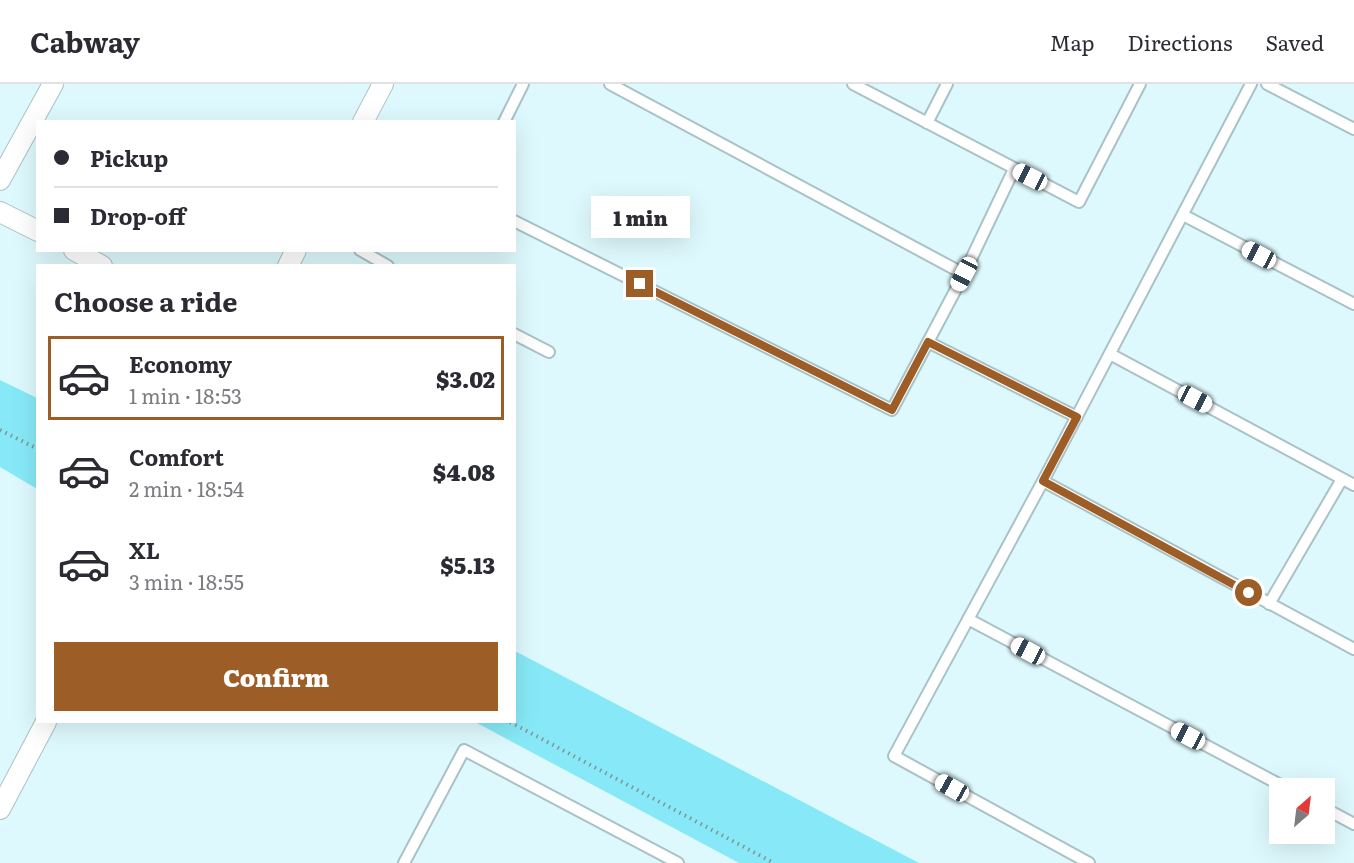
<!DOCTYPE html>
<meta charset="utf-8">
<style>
:root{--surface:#fff;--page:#f7f7f7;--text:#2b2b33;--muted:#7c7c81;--line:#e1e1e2;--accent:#9d5d26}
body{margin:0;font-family:Literata,serif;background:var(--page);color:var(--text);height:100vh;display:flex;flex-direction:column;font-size:22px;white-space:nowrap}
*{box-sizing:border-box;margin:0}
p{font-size:20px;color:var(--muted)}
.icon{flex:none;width:33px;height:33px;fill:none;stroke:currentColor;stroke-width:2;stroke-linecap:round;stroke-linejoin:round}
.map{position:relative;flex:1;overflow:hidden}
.panel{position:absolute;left:36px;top:180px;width:480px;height:459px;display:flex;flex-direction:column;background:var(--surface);border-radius:0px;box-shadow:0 6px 24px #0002}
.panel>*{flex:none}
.hud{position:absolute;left:36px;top:36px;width:480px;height:132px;border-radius:0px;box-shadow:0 6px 24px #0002;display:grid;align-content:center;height:132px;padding:0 18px;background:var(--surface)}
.needle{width:39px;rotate:28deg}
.tools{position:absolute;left:1269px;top:694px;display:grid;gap:12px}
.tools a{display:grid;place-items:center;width:66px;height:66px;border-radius:0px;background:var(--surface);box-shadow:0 6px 24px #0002;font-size:30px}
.end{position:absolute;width:27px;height:27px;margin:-14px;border:8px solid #9d5d26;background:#fff;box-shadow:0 0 0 3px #fff}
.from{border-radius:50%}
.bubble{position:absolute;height:42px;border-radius:0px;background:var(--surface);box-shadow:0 6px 24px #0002;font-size:20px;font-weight:800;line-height:42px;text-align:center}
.car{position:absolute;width:18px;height:36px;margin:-18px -9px;border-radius:8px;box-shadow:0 0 4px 2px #0007;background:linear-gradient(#fff 24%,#345 0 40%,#fff 0 76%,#345 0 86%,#fff 0)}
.hud b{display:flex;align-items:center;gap:21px;height:57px;font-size:22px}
.hud b+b{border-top:2px solid var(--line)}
.hud i{width:15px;height:15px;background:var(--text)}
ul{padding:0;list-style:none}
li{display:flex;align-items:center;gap:18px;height:84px;margin:0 12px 9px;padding:0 6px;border:3px solid transparent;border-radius:0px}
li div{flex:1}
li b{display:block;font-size:22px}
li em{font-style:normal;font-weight:800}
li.on{border-color:var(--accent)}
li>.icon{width:54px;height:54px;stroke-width:1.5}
h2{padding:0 18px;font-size:27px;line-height:72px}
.cta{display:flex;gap:12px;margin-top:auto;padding:12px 18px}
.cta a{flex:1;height:69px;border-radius:0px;background:var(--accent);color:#fff;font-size:24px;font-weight:800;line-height:69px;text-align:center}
header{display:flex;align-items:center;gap:36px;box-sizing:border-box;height:84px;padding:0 30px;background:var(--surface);border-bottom:2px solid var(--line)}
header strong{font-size:28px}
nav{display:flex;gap:33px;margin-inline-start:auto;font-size:21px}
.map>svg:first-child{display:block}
.green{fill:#87e9f7}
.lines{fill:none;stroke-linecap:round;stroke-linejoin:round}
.lane-casing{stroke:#a9c2c6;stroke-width:14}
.street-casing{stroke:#a9c2c6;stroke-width:22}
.path{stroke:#819496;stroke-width:4;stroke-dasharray:1.5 4.5;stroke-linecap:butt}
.lane{stroke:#fff;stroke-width:10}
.street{stroke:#fff;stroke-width:20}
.route{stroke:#9d5d26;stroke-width:8}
</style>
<header>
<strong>Cabway</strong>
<nav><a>Map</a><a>Directions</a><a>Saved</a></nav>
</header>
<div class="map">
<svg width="1354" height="779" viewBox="0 0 1354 779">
<rect width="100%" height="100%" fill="#def9fd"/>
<path class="green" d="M0 296 37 314V405L0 383Z
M515 567 919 779H739L475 638H514Z"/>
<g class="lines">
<defs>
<path id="lane" d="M610 0 964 190
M853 0 1079 118 1140 0
M1267 0 1354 45
M504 38 523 0
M927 39 947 0
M1183 131 1354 220
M514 137 892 326 964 190 1014 85
M360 166 388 182
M514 250 549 268
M928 258 1077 333
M1110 270 1354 401
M1043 397 1354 565
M1269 520 1342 395
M968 535 1288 705
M1324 724 1354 740
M404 779 464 666 678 779
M1089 779 894 672 1043 397 1251 0"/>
<path id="street" d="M363 38 383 0
M0 96 53 0
M0 128 38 147
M74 166 102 182
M288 182 296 166
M0 725 46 638"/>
</defs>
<use href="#lane" class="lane-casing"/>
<use href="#street" class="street-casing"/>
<path class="path" d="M0 346 38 365
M510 638 774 779"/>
<use href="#lane" class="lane"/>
<use href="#street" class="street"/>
</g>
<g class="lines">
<path class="route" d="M640 200 892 326 928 258 1077 333 1043 397 1249 509"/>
</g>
</svg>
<div class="tools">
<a><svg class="needle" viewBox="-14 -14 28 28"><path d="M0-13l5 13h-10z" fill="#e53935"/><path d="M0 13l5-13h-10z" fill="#7c7c81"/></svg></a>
</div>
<i class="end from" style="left:1249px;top:509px"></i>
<i class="end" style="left:640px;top:200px"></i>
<div class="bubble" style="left:591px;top:112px;width:99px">1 min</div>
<i class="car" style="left:1030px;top:93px;rotate:297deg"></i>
<i class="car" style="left:1259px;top:171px;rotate:298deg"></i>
<i class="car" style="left:964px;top:190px;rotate:208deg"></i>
<i class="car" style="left:1195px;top:315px;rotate:118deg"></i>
<i class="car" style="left:1028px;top:567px;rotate:298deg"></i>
<i class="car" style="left:1188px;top:652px;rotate:298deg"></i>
<i class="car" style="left:952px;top:704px;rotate:299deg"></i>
<div class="hud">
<b><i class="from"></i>Pickup</b>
<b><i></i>Drop-off</b>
</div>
<section class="panel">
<h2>Choose a ride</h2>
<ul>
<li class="on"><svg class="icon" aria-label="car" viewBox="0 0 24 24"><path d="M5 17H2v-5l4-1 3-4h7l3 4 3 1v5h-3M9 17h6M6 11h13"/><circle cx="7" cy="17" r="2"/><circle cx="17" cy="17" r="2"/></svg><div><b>Economy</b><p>1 min · 18:53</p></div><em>$3.02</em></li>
<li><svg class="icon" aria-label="car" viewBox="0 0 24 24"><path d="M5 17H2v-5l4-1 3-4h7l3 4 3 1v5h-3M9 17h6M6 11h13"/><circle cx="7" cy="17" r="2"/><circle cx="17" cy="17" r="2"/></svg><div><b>Comfort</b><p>2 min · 18:54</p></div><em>$4.08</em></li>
<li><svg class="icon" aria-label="car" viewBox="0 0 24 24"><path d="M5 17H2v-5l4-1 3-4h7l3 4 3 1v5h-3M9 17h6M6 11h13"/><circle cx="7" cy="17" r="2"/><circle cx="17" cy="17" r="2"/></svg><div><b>XL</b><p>3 min · 18:55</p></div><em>$5.13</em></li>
</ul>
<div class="cta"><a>Confirm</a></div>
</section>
</div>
